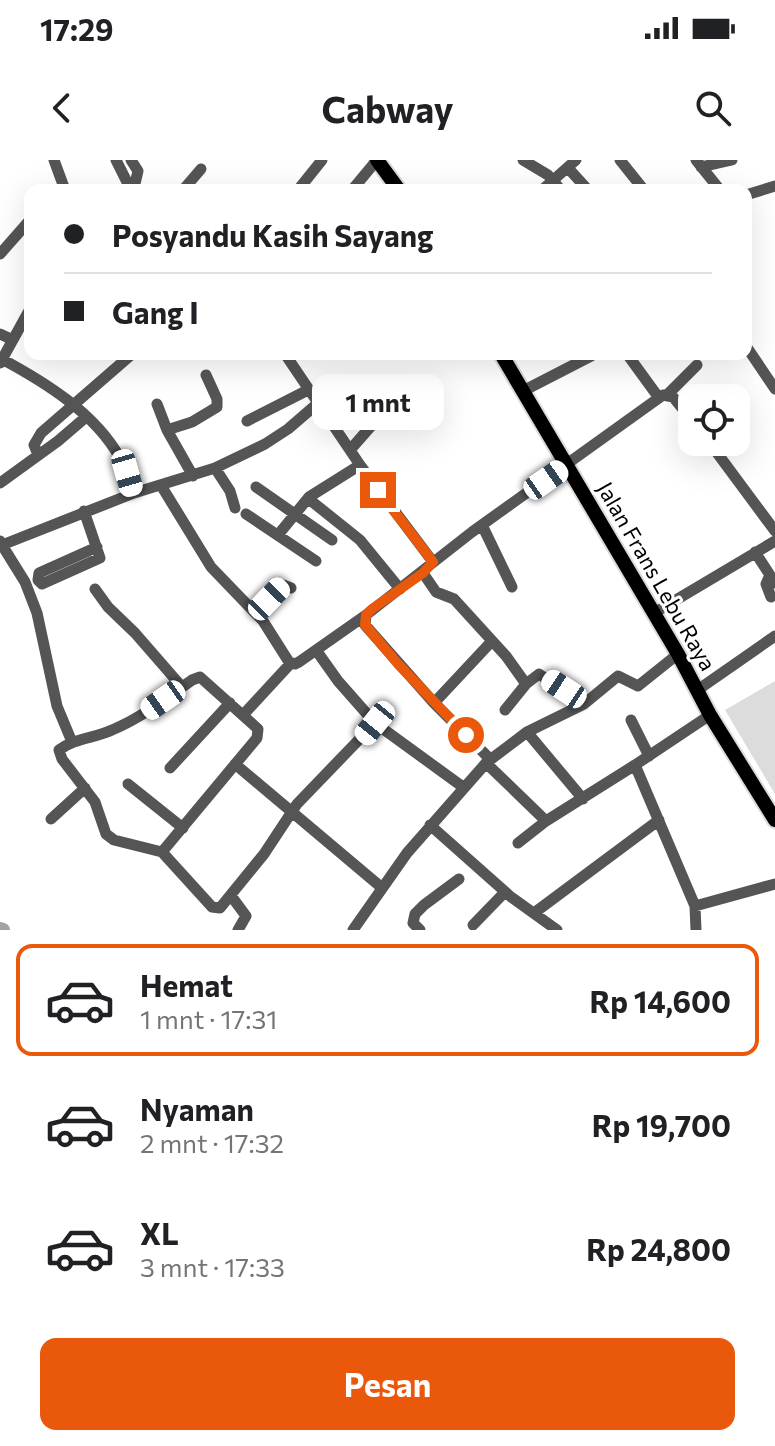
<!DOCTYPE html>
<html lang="id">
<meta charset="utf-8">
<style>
:root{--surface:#fff;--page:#f6f6f6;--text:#202124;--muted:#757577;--line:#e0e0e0;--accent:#ea580c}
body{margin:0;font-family:Commissioner,sans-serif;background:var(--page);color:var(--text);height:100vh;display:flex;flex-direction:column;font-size:30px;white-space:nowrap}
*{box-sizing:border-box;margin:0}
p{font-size:26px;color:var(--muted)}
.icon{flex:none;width:44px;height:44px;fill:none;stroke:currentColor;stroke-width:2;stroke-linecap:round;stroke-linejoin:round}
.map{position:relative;height:770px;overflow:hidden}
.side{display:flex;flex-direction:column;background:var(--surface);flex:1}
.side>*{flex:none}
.banner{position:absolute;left:24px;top:24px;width:728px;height:176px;border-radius:16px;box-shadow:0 8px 32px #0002;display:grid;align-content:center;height:176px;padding:0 40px;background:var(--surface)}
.controls{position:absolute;left:678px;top:224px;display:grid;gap:16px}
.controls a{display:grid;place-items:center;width:72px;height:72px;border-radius:16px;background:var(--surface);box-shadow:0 8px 32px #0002;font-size:40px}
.end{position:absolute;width:36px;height:36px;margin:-18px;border:10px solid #ea580c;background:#fff;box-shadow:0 0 0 4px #fff}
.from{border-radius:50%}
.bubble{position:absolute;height:56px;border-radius:16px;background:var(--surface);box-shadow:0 8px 32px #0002;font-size:26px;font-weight:700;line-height:56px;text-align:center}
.car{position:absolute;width:24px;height:48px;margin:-24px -12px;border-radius:10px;box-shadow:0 0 6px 2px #0007;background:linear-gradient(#fff 24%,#345 0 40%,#fff 0 76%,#345 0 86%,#fff 0)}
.banner b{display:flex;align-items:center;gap:28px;height:76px;font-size:30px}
.banner b+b{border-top:2px solid var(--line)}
.banner i{width:20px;height:20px;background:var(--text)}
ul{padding:14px 0 0;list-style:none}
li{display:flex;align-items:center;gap:24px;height:112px;margin:0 16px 12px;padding:0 24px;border:4px solid transparent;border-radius:16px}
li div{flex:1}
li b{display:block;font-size:30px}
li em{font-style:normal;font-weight:700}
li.current{border-color:var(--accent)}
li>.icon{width:72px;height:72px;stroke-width:1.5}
.primary-button{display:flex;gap:16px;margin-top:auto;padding:16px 40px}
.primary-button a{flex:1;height:92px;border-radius:16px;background:var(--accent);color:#fff;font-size:32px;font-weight:700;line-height:92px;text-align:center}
.status{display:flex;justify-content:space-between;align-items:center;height:56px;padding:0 40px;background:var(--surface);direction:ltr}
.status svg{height:22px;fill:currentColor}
header{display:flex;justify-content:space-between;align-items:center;height:104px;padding:0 40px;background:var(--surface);font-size:36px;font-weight:700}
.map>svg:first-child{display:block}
.green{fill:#dcdcdc}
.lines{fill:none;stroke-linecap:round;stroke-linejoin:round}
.river{stroke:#a3a3a3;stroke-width:14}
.major-casing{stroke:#dbdbdb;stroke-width:18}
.minor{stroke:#555;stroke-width:11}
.major{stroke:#000;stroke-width:14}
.route{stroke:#ea580c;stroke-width:10}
.labels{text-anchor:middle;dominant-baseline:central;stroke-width:6;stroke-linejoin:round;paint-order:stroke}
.street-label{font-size:22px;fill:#000;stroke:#fff}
</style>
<div class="status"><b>17:29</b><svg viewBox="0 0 49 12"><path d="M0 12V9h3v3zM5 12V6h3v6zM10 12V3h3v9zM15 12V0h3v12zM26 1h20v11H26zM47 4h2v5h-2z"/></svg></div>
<header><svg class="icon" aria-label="back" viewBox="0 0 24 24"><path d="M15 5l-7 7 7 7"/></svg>Cabway<svg class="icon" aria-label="search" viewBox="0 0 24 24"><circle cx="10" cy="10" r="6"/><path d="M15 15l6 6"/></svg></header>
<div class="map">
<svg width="775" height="770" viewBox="0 0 775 770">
<rect width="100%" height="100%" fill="#fff"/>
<path class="green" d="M775 521V634L725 550Z"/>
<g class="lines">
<path class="river" d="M0 769 3 770"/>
<defs>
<path id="major" d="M377 0 399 30
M501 194 678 494 710 555 775 660"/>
</defs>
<use href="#major" class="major-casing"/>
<path class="minor" d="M54 0 65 30
M116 0 130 28
M131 0 138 11 134 28
M523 0 548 15 561 30
M620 0 644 30
M696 0 720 30
M701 7 732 0
M568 8 588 30
M183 30 201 9
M298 30 322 0
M352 30 377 0
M542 30 576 0
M746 35 775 26
M0 94 30 60
M0 174 13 180
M746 186 775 229
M285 194 360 305 433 402
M627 194 659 238
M0 198C45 222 95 253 120 298 127 309 128 322 134 333
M0 203 30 149
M523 231 591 196
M668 234 697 205
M157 244 167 270 193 316
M247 261 308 230
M167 270 192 262 217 247V239L206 215
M709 282 775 371
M350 290 379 257
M38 295 34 285 41 273 132 194
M360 305 309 337 310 340 360 380 400 429
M215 308 230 331 235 348
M0 323 58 281 86 257
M162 327 211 407 263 461 289 502 295 504 299 502 366 455
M256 327 332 380
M84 351 100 398 42 424 38 420 39 413 97 387
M246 354 316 401
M482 365 512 427
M278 375 309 337
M0 381 2 385 134 333 215 308 265 284 288 269 317 244
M2 385 25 422 37 453 57 546 72 582
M755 392 775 423
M423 413 436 432 454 439 506 496 526 524
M770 415 766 424 771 437
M95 429 108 447 135 473 182 527
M256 453 283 425 291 428
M654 453 775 381
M316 490 338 521 375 563 463 627
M200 517 258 569 257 578 162 692 114 680 106 674 95 642 62 599 59 590C75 578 95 578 112 570 141 558 167 538 192 520Z
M699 529 775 476
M434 543 492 481
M505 550 526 524 539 514 584 544
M243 555 291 503
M631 560 649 596
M527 572 583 639
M490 599 434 543 365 465 366 455 472 372 663 235 673 237 692 260
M486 603 546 661 635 605
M235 604 381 727
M170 608 230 543
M128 624 183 668
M51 659 85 628
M430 665 511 737 557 770
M518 683 546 661
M162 692 212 747 220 748 264 694 297 644 375 563
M232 737 246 756 238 770
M695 746 635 605 710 555
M534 753 659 660
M473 765 505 732
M353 770 407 693 486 603 527 572 584 544 618 516 638 526 678 494
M420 770 413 763 415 754 424 745 459 719
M696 770 695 746 775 724"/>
<use href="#major" class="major"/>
</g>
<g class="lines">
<path class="route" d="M378 330 433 402 423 413 372 449 366 455 365 465 398 504 466 575"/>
</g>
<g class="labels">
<g class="street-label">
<text transform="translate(657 416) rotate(60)">Jalan Frans Lebu Raya</text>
</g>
</g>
</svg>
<div class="controls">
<a><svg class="icon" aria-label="locate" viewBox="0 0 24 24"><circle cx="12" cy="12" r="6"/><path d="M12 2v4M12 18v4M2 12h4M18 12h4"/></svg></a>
</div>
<i class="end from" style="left:466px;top:575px"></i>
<i class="end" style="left:378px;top:330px"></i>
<div class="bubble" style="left:312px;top:214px;width:132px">1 mnt</div>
<i class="car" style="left:127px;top:313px;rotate:164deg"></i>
<i class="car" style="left:546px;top:320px;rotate:55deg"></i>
<i class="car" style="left:269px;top:439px;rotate:44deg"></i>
<i class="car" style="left:564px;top:529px;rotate:303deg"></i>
<i class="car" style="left:163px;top:540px;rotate:235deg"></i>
<i class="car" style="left:375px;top:563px;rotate:219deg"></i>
<div class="banner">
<b><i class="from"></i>Posyandu Kasih Sayang</b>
<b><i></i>Gang I</b>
</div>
</div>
<section class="side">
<ul>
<li class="current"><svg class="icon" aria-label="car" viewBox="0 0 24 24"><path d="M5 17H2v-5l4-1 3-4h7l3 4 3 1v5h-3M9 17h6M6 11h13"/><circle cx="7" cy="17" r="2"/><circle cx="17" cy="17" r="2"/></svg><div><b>Hemat</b><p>1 mnt · 17:31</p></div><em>Rp 14,600</em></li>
<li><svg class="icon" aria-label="car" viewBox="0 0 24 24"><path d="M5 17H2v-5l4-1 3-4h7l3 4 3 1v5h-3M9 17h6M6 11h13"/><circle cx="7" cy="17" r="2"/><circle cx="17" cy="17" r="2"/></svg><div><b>Nyaman</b><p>2 mnt · 17:32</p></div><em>Rp 19,700</em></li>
<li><svg class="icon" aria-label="car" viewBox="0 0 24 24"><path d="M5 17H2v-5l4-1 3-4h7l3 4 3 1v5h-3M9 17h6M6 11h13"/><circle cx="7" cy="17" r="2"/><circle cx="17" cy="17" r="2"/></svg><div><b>XL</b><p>3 mnt · 17:33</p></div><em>Rp 24,800</em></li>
</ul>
<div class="primary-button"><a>Pesan</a></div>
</section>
